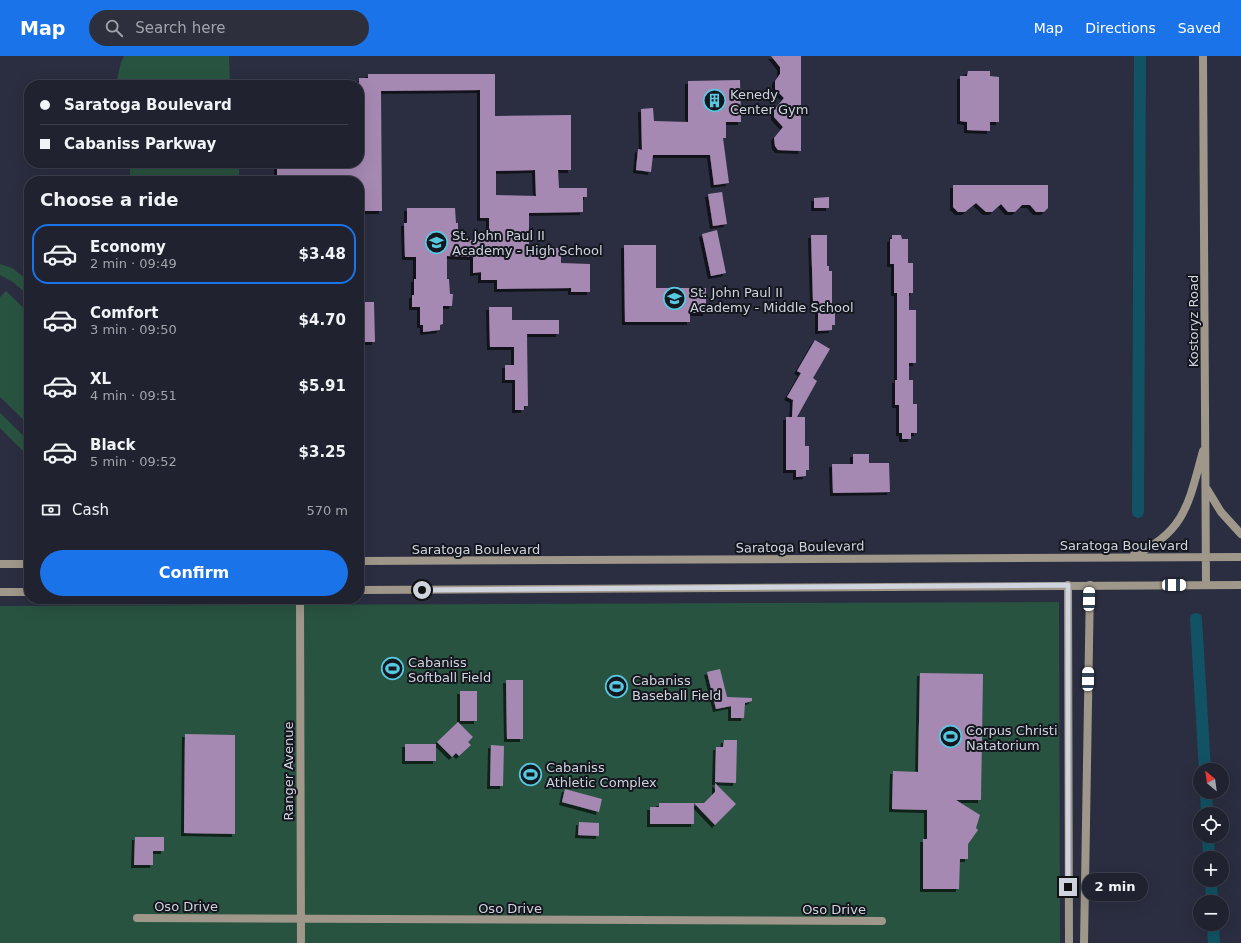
<!DOCTYPE html>
<meta charset="utf-8">
<style>
:root{--surface:#202230;--page:#2d2f3c;--text:#f1f3f6;--muted:#a2a4ab;--line:#3d3f4c;--accent:#1a73e8}
body{margin:0;font-family:"DejaVu Sans",sans-serif;background:var(--page);color:var(--text);height:100vh;display:flex;flex-direction:column;font-size:15px;white-space:nowrap}
*{box-sizing:border-box;margin:0}
p{font-size:13px;color:var(--muted)}
.icon{flex:none;width:22px;height:22px;fill:none;stroke:currentColor;stroke-width:2;stroke-linecap:round;stroke-linejoin:round}
.map{position:relative;flex:1;overflow:hidden}
.drawer{position:absolute;left:24px;top:120px;width:340px;height:428px;display:flex;flex-direction:column;background:var(--surface);border-radius:16px;box-shadow:0 4px 16px #0002,0 0 0 1px var(--line)}
.drawer>*{flex:none}
.banner{position:absolute;left:24px;top:24px;width:340px;height:88px;border-radius:16px;box-shadow:0 4px 16px #0002,0 0 0 1px var(--line);display:grid;align-content:center;height:88px;padding:0 16px;background:var(--surface)}
.needle{width:26px;rotate:331deg}
.tools{position:absolute;left:1193px;top:707px;display:grid;gap:8px}
.tools a{display:grid;place-items:center;width:36px;height:36px;border-radius:50%;background:var(--surface);box-shadow:0 4px 16px #0002,0 0 0 1px var(--line);font-size:20px}
.end{position:absolute;width:18px;height:18px;margin:-9px;border:5px solid #cfd3de;background:#111;box-shadow:0 0 0 2px #111}
.from{border-radius:50%}
.bubble{position:absolute;height:28px;border-radius:14px;background:var(--surface);box-shadow:0 4px 16px #0002,0 0 0 1px var(--line);font-size:13px;font-weight:800;line-height:28px;text-align:center}
.car{position:absolute;width:12px;height:24px;margin:-12px -6px;border-radius:5px;box-shadow:0 0 3px 1px #0007;background:linear-gradient(#fff 24%,#345 0 40%,#fff 0 76%,#345 0 86%,#fff 0)}
.banner b{display:flex;align-items:center;gap:14px;height:38px;font-size:15px}
.banner b+b{border-top:1px solid var(--line)}
.banner i{width:10px;height:10px;background:var(--text)}
ul{padding:0;list-style:none}
li{display:flex;align-items:center;gap:12px;height:60px;margin:0 8px 6px;padding:0 8px;border:2px solid transparent;border-radius:16px}
li div{flex:1}
li b{display:block;font-size:15px}
li em{font-style:normal;font-weight:800}
li.current{border-color:var(--accent)}
li>.icon{width:36px;height:36px;stroke-width:1.5}
h2{padding:0 16px;font-size:18px;line-height:48px}
.pay{display:flex;align-items:center;gap:10px;height:44px;padding:0 16px;font-size:15px}
.pay p{margin-inline-start:auto}
.cta{display:flex;gap:8px;margin-top:auto;padding:8px 16px}
.cta a{flex:1;height:46px;border-radius:24px;background:var(--accent);color:#fff;font-size:16px;font-weight:800;line-height:46px;text-align:center}
header{display:flex;align-items:center;gap:24px;box-sizing:border-box;height:56px;padding:0 20px;background:var(--accent);color:#fff}
header strong{font-size:19px}
nav{display:flex;gap:22px;margin-inline-start:auto;font-size:14px}
.search{width:280px;height:36px;background:var(--page);display:flex;align-items:center;gap:10px;box-sizing:border-box;padding:0 14px;border-radius:22px;color:var(--muted);font-size:15px}
.map>svg:first-child{display:block}
.green{fill:#295341}
.lines{fill:none;stroke-linecap:round;stroke-linejoin:round}
.canal{stroke:#115364;stroke-width:12}
.building{fill:#a689b3;fill-rule:evenodd;filter:url(#shadow)}
.secondary{stroke:#9f9789;stroke-width:8}
.route{stroke:#cfd3de;stroke-width:5}
.labels{text-anchor:middle;dominant-baseline:central;stroke-width:4;stroke-linejoin:round;paint-order:stroke}
.poi-label{font-size:13px;fill:#cfd3de;stroke:#15171f;text-anchor:start}
.street-label{font-size:13px;fill:#cfd3de;stroke:#15171f}
</style>
<header>
<strong>Map</strong>
<div class="search"><svg class="icon" aria-label="search" viewBox="0 0 24 24"><circle cx="10" cy="10" r="6"/><path d="M15 15l6 6"/></svg>Search here</div>
<nav><a>Map</a><a>Directions</a><a>Saved</a></nav>
</header>
<div class="map">
<svg width="1241" height="887" viewBox="0 0 1241 887">
<defs>
<filter id="shadow"><feDropShadow dx="-3" dy="3" stdDeviation="0" flood-color="#0009"/></filter>
</defs>
<rect width="100%" height="100%" fill="#2a2e40"/>
<path class="green" d="M124 0H229L230 29H116L121 6Z
M130 107H239V125H130Z
M0 208 12 212 29 225V240L13 226 0 219Z
M6 235 29 257V369L0 341V241Z
M0 357 29 385V401L0 372Z
M1059 546 1060 887H0V550Z"/>
<g class="lines">
<path class="canal" d="M1138 456 1140 0
M1196 563 1205 714
M1206 736 1207 758
M1208 780 1209 802
M1211 824 1212 846
M1213 868 1214 887"/>
</g>
<path class="building" d="M771 0H801V95L778 94 775 90 774 82 783 71 774 61V54L784 42 775 33V25L780 18V11Z
M968 15H990V20L999 21V66H990V75L967 74V66L960 65V20H967Z
M368 18H495V60L571 59V114H558L559 132H587V141H583V156L529 157V192H561V207L590 208V236H571V232L497 233V224H481V216L473 217V201L447 200V223H449L450 238H453L452 250H443V268L440 269V274L423 276V269H420V251H412V239H414V223H416V201H405L404 167H407V152H455L456 167H458V184H489V162H480V34L381 35 382 155H359V125H277V107H359V22H368ZM535 114 536 140 496 139V115Z
M740 24 741 66H726V82H723L729 127 714 129 710 99H653L651 116 636 114 638 93 642 94 641 53 653 52 654 65 688 66V25Z
M953 129H1048V152L1044 156H1036L1030 149H1022L1015 156H1008L1001 148 992 156H986L976 147 965 156H958L953 151Z
M722 136 727 168 713 170 708 138Z
M829 141V152H814V142Z
M717 174 726 217 711 220 702 178Z
M811 179H827V210H829V215H832V250H835V269H832V274L818 275V245H813Z
M892 179H901L902 183H908V207H913V237H909V254H916V307H909V324H913V348H917V377H911V383H902V377H899V349H895V324H897V237H894V208H890V183H892Z
M624 189H656V232H706V257H690V266H625Z
M359 246H374L375 286H359Z
M489 251H512V264H559V278H527L528 350H524V354H515V324H505V309H514V291H490Z
M815 284 830 293 813 322 817 325 797 361H805V390H809V414H806V420L796 421V414H786V361H792L793 344 787 341 801 317 797 315Z
M853 398H869V407H889L890 436 833 437 832 408H853Z
M720 613 727 641 752 642V645L745 647 744 662H731V650L716 653 707 616Z
M920 617 983 618 981 744H956L980 759 976 772 978 774 968 788V803H960L959 833H923V783H927V754L892 753 893 715 918 716Z
M506 624H523V683H507Z
M460 635H477V665H460Z
M458 666 473 681 468 686 471 689 459 700 456 697 452 701 437 686Z
M185 678 235 679V778L184 777Z
M724 684H737L736 727 715 726 716 691H723Z
M405 688H436V705H405Z
M491 689 504 690 503 730H490Z
M715 727 736 748 715 769 694 747H704L715 736Z
M565 733 602 743 599 756 562 746Z
M659 747H694V768H650V751H659Z
M579 766 599 767V780L578 779Z
M135 781H164V795H153V809H134Z"/>
<g class="lines">
<path class="secondary" d="M1203 0 1206 529
M1207 433 1221 456 1241 478
M1134 499C1186 476 1189 445 1203 395
M359 505 1241 501
M0 508H29
M1068 529 1069 887
M359 534 1241 529
M0 536H29
M300 543 301 887
M137 862 882 865
M1084 887 1090 529"/>
</g>
<g class="lines">
<path class="route" d="M422 534 1068 529V831"/>
</g>
<defs>
<symbol id="building-ring" viewBox="-11 -11 22 22"><circle r="9.5" fill="#15171f" stroke="#56c9e1" stroke-width="1.5"/><path d="M-4-6H4V6H1V3H-1V6H-4ZM-2.5-4.3h1.7v1.8h-1.7ZM.8-4.3h1.7v1.8H.8ZM-2.5-1h1.7V.8h-1.7ZM.8-1h1.7V.8H.8Z" fill="#56c9e1"/></symbol>
<symbol id="school-ring" viewBox="-11 -11 22 22"><circle r="9.5" fill="#15171f" stroke="#56c9e1" stroke-width="1.5"/><path d="M0-5L7-2L0 1L-7-2ZM-4 1L0 2.5L4 1V4Q0 6-4 4Z" fill="#56c9e1"/></symbol>
<symbol id="stadium-ring" viewBox="-11 -11 22 22"><circle r="9.5" fill="#15171f" stroke="#56c9e1" stroke-width="1.5"/><path d="M0-5a6.5 5 0 1 0 0 10a6.5 5 0 1 0 0-10ZM-3.5-1.8h7v3.6h-7Z" fill="#56c9e1"/></symbol>
</defs>
<g fill-rule="evenodd">
<use href="#building-ring" x="702" y="32" width="25" height="25"/>
<use href="#school-ring" x="424" y="174" width="25" height="25"/>
<use href="#school-ring" x="662" y="230" width="25" height="25"/>
<use href="#stadium-ring" x="380" y="600" width="25" height="25"/>
<use href="#stadium-ring" x="604" y="618" width="25" height="25"/>
<use href="#stadium-ring" x="938" y="668" width="25" height="25"/>
<use href="#stadium-ring" x="518" y="706" width="25" height="25"/>
</g>
<g class="labels">
<g class="poi-label">
<text x="730" y="38">Kenedy<tspan x="730" dy="15">Center Gym</tspan></text>
<text x="452" y="179">St. John Paul II<tspan x="452" dy="15">Academy - High School</tspan></text>
<text x="690" y="236">St. John Paul II<tspan x="690" dy="15">Academy - Middle School</tspan></text>
<text x="408" y="606">Cabaniss<tspan x="408" dy="15">Softball Field</tspan></text>
<text x="632" y="624">Cabaniss<tspan x="632" dy="15">Baseball Field</tspan></text>
<text x="966" y="674">Corpus Christi<tspan x="966" dy="15">Natatorium</tspan></text>
<text x="546" y="711">Cabaniss<tspan x="546" dy="15">Athletic Complex</tspan></text>
</g>
<g class="street-label">
<text transform="translate(1193 265) rotate(-90)">Kostoryz Road</text>
<text x="1124" y="489">Saratoga Boulevard</text>
<text transform="translate(800 491) rotate(-1)">Saratoga Boulevard</text>
<text x="476" y="493">Saratoga Boulevard</text>
<text transform="translate(288 715) rotate(-90)">Ranger Avenue</text>
<text x="186" y="850">Oso Drive</text>
<text x="510" y="852">Oso Drive</text>
<text x="834" y="853">Oso Drive</text>
</g>
</g>
</svg>
<div class="tools">
<a><svg class="needle" viewBox="-14 -14 28 28"><path d="M0-13l5 13h-10z" fill="#e53935"/><path d="M0 13l5-13h-10z" fill="#a2a4ab"/></svg></a>
<a><svg class="icon" aria-label="locate" viewBox="0 0 24 24"><circle cx="12" cy="12" r="6"/><path d="M12 2v4M12 18v4M2 12h4M18 12h4"/></svg></a>
<a>+</a>
<a>−</a>
</div>
<i class="end from" style="left:422px;top:534px"></i>
<i class="end" style="left:1068px;top:831px"></i>
<div class="bubble" style="left:1082px;top:817px;width:66px">2 min</div>
<i class="car" style="left:1174px;top:529px;rotate:90deg"></i>
<i class="car" style="left:1089px;top:543px;rotate:1deg"></i>
<i class="car" style="left:1088px;top:623px;rotate:1deg"></i>
<div class="banner">
<b><i class="from"></i>Saratoga Boulevard</b>
<b><i></i>Cabaniss Parkway</b>
</div>
<section class="drawer">
<h2>Choose a ride</h2>
<ul>
<li class="current"><svg class="icon" aria-label="car" viewBox="0 0 24 24"><path d="M5 17H2v-5l4-1 3-4h7l3 4 3 1v5h-3M9 17h6M6 11h13"/><circle cx="7" cy="17" r="2"/><circle cx="17" cy="17" r="2"/></svg><div><b>Economy</b><p>2 min · 09:49</p></div><em>$3.48</em></li>
<li><svg class="icon" aria-label="car" viewBox="0 0 24 24"><path d="M5 17H2v-5l4-1 3-4h7l3 4 3 1v5h-3M9 17h6M6 11h13"/><circle cx="7" cy="17" r="2"/><circle cx="17" cy="17" r="2"/></svg><div><b>Comfort</b><p>3 min · 09:50</p></div><em>$4.70</em></li>
<li><svg class="icon" aria-label="car" viewBox="0 0 24 24"><path d="M5 17H2v-5l4-1 3-4h7l3 4 3 1v5h-3M9 17h6M6 11h13"/><circle cx="7" cy="17" r="2"/><circle cx="17" cy="17" r="2"/></svg><div><b>XL</b><p>4 min · 09:51</p></div><em>$5.91</em></li>
<li><svg class="icon" aria-label="car" viewBox="0 0 24 24"><path d="M5 17H2v-5l4-1 3-4h7l3 4 3 1v5h-3M9 17h6M6 11h13"/><circle cx="7" cy="17" r="2"/><circle cx="17" cy="17" r="2"/></svg><div><b>Black</b><p>5 min · 09:52</p></div><em>$3.25</em></li>
</ul>
<div class="pay"><svg class="icon" aria-label="cash" viewBox="0 0 24 24"><path d="M3 7h18v10H3z"/><circle cx="12" cy="12" r="2"/></svg>Cash<p>570 m</p></div>
<div class="cta"><a>Confirm</a></div>
</section>
</div>
